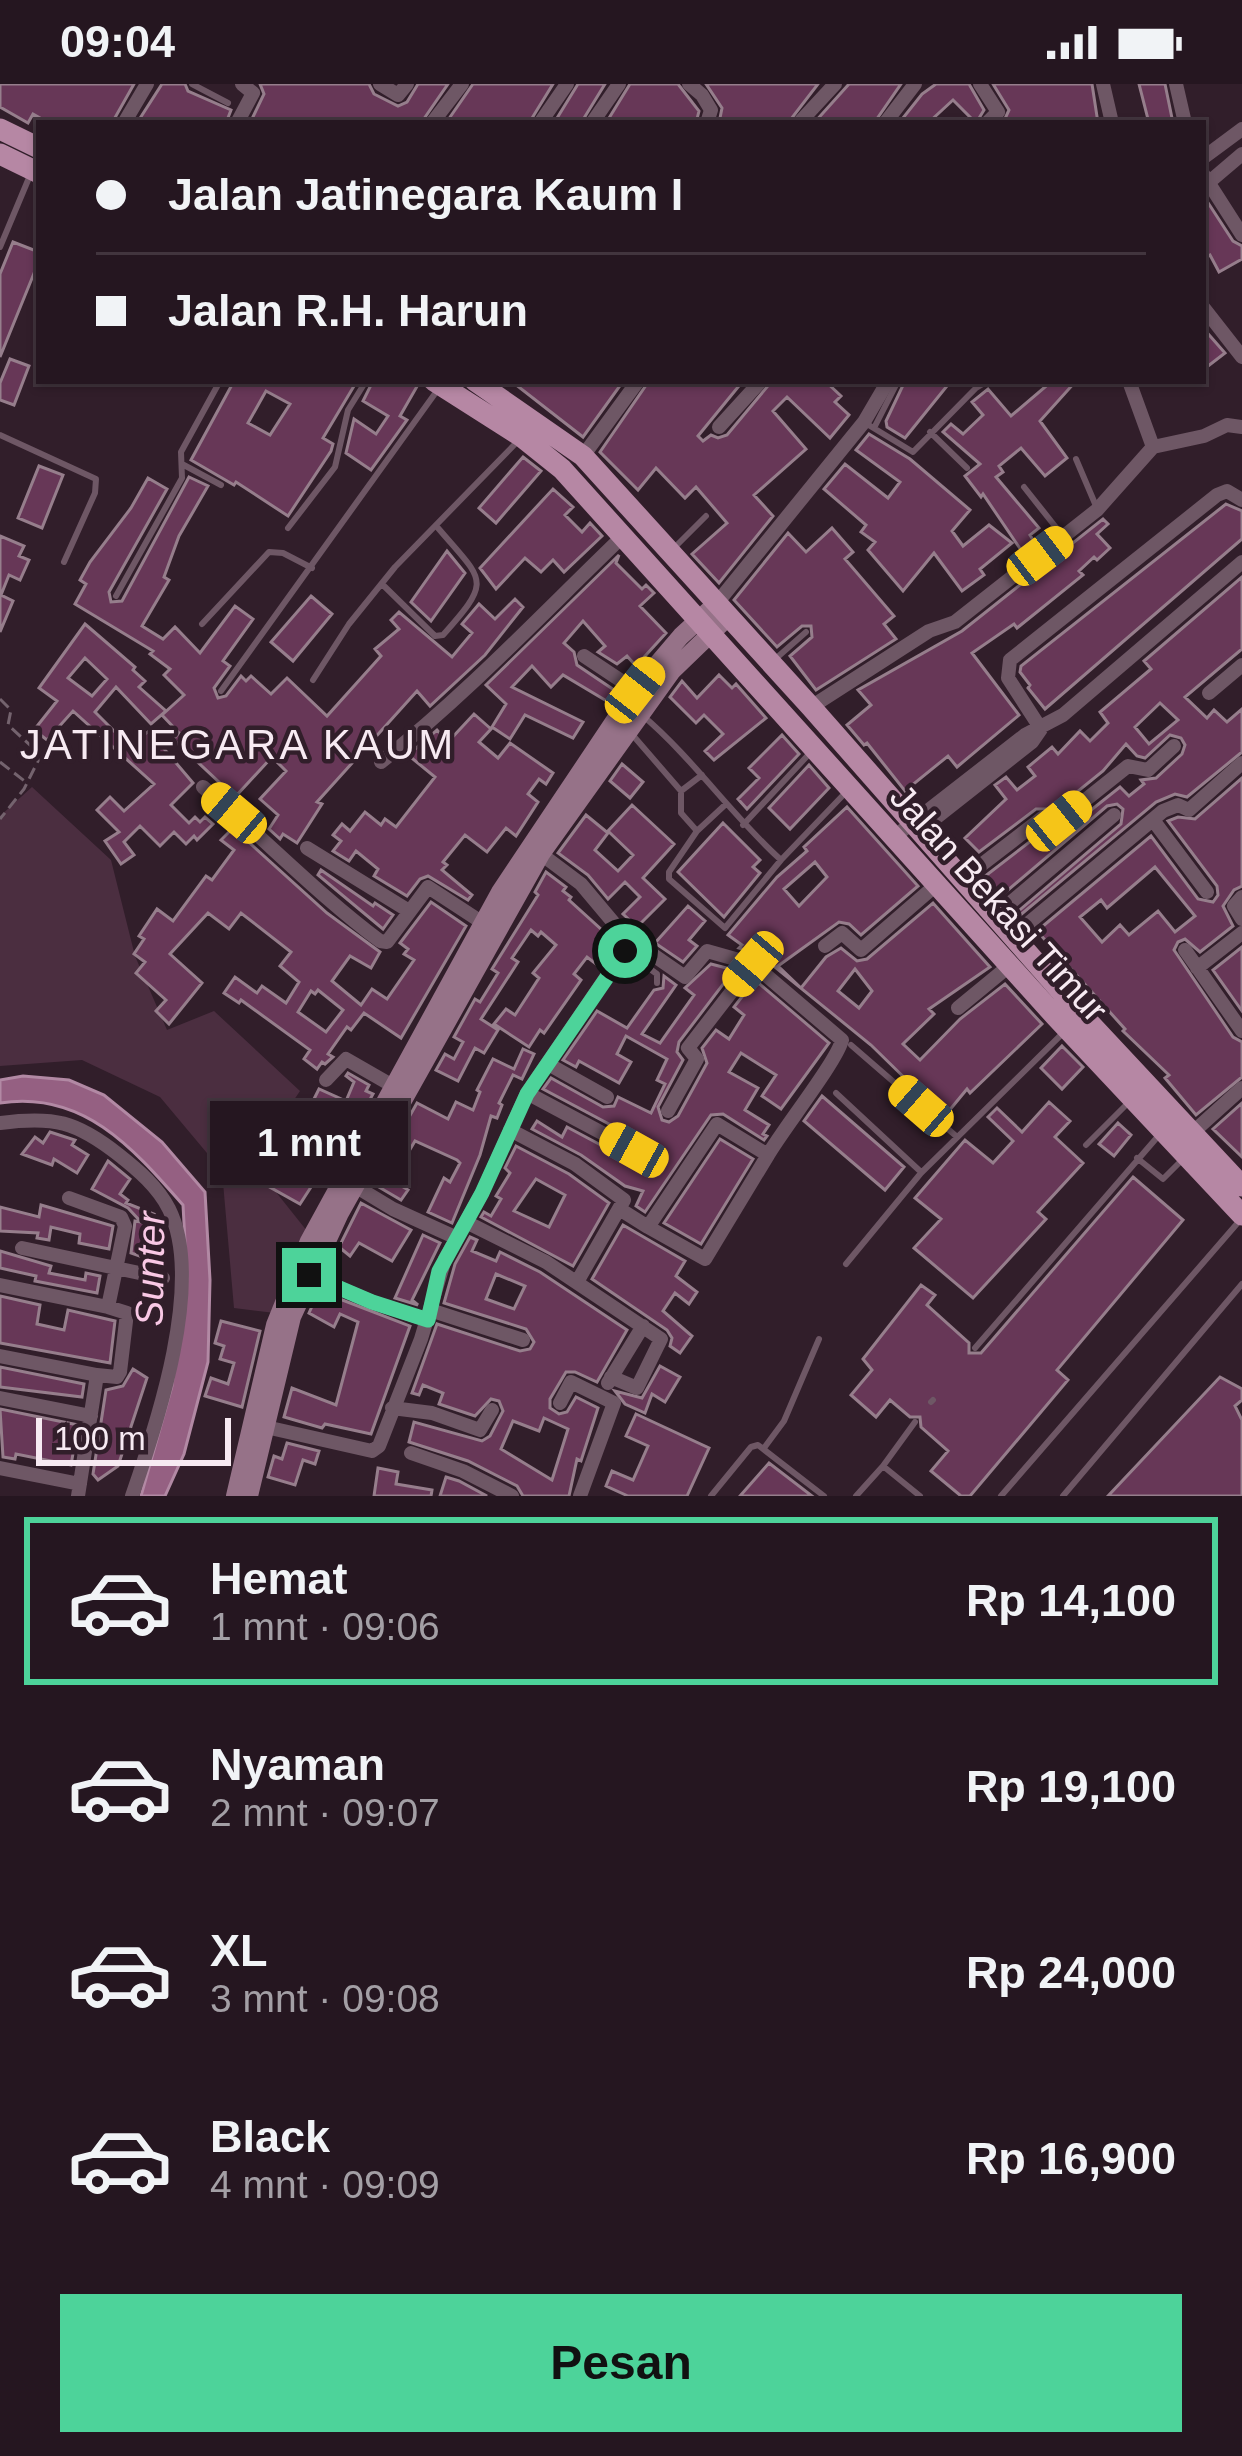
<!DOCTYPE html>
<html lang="id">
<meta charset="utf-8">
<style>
:root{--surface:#251620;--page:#2d1f29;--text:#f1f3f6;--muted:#a39fa5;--line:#42353e;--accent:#4dd39a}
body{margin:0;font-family:Arial,sans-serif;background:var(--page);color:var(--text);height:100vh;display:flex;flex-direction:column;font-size:45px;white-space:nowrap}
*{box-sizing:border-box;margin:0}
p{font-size:39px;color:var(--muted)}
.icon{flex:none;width:66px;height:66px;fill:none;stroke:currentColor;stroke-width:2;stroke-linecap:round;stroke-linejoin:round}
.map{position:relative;height:1412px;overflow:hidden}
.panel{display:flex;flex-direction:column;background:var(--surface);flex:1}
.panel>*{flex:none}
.guide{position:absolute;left:36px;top:36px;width:1170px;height:264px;border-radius:0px;box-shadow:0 3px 9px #0004,0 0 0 3px var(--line);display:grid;align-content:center;height:264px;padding:0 60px;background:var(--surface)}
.scale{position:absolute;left:36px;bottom:30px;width:195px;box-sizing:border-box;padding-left:12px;border:6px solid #f7eaf2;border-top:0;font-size:33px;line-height:42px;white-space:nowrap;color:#f7eaf2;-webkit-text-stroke:9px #311e2a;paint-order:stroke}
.end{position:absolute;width:54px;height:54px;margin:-27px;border:15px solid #4dd39a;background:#111;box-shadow:0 0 0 6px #111}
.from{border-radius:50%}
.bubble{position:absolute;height:84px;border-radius:0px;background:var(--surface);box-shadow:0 3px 9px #0004,0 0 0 3px var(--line);font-size:39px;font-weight:700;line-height:84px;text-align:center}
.car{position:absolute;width:36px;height:72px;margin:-36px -18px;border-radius:15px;box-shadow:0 0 9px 3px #0007;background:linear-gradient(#f5c518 24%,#345 0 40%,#f5c518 0 76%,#345 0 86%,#f5c518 0)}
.guide b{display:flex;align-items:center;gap:42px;height:114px;font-size:45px}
.guide b+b{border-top:3px solid var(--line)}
.guide i{width:30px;height:30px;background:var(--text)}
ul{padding:21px 0 0;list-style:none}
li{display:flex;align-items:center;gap:36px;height:168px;margin:0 24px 18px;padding:0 36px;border:6px solid transparent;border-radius:0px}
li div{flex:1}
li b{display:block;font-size:45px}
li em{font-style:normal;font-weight:700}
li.on{border-color:var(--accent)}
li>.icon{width:108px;height:108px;stroke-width:1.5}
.button{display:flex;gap:24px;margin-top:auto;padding:24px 60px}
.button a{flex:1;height:138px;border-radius:0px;background:var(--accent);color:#111;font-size:48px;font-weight:700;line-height:138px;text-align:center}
.status{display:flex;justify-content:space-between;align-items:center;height:84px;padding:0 60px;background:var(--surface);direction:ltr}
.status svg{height:33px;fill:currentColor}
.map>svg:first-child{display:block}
.green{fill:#4b2e40}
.water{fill:#956082;stroke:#b289a4;stroke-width:3}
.building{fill:#673757;stroke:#967e8c;stroke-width:3;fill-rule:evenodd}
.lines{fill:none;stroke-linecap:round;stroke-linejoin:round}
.path{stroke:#74636e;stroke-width:3;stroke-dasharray:12 6;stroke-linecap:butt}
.lane{stroke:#6e5765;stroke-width:6}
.street{stroke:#6e5765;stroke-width:14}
.secondary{stroke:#967288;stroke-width:18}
.primary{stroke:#b687a4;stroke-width:21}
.route{stroke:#4dd39a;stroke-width:15}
.labels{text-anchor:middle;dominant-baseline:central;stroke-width:9;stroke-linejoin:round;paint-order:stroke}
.street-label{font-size:36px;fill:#f7eaf2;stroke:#311e2a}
.water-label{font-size:39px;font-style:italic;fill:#f9c8e5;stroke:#311e2a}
.quarter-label{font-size:42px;letter-spacing:3px;fill:#f7eaf2;stroke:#311e2a}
</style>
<div class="status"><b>09:04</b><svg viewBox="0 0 49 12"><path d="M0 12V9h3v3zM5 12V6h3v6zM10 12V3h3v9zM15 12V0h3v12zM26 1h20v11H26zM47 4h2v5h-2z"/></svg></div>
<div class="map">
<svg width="1242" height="1412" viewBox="0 0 1242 1412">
<rect width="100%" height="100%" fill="#311e2a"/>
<path class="green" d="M32 703 111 776 135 872 167 946 214 927 300 1007 252 1078 311 1152 275 1229 234 1224 222 1087 160 1013 82 976 0 982V732Z"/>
<path class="water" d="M23 992 69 996 104 1011 162 1058 205 1108 210 1196 208 1278 184 1370 165 1412H141L172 1302 187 1194 183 1121C133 1064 83 1006 0 1019V996Z"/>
<path class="building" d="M0 0H134L112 39H49L33 30 28 39 0 23Z
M162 0H185L188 7 231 26 226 39H137Z
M260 0H369L374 10 398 22 407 18 418 0H448L421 39H250L264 10Z
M473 0H553L529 39H446Z
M578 0H605L581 39H554Z
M630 0H678L699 27 696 39H606Z
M706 0H818L788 39H719L722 24Z
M849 0H901L874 39H814Z
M936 0H969L984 26 976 39 953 16 928 39H899L922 10Z
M993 0H1092L1098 39H1003L1009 26Z
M1139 0H1165L1173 39H1149Z
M1203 111 1233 157 1242 162V175L1219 188 1210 171 1203 175Z
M13 158 39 168V177L0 273V190Z
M1203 244 1225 269 1203 286Z
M10 275 29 282 14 321 0 316V299Z
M234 297H357L323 354 333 360 331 367 288 432 236 398 234 401 191 376ZM266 307 290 320 270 351 248 339Z
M373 297 419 299 400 332 407 336 371 386 346 369 354 335 376 350 388 332 363 317Z
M511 297H620L622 299 583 353Z
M649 297H743L698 352 703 357 711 351 718 354 727 351 772 297H825L841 312 835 318 849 331 830 354 787 313 773 327 806 365 754 411 773 432 719 499 692 470 727 439 696 403 685 414 656 384 638 406 600 368Z
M905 297H951L905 354 887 343 886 337Z
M1052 297H1076L1040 337 1067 374 1045 392 1021 364 999 382 1003 388 996 393 1039 444 1030 451 1033 456 1021 466 983 410 981 413 965 392 980 380 943 348 951 340 963 350 983 331 972 318 988 305 1011 332Z
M869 350 910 375 970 426 952 447 963 462 989 441 1012 459 980 485 984 491 962 507 934 469 903 507 868 466 875 458 861 448 866 441 824 405 845 380 888 414 900 398 856 366Z
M523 373 541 387 496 439 479 424Z
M39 382 63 391 42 444 18 434Z
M189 393 208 402 179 452 164 493 169 496 142 542 163 555 175 543 200 569 235 522 253 535 223 577 230 582 214 604 218 614 226 612 241 592 246 597 251 592 271 610 287 594 327 632 381 572 375 565 399 545 391 536 399 528 452 573 472 549 462 540 479 520 495 535 515 515 523 523 485 571 430 622 417 607 317 718 322 720 297 759 283 750 280 755 269 745 278 731 260 715 286 687 272 673 235 713 173 655 179 649 162 631 184 611 164 591 170 585 150 570 153 567 75 520 86 500 80 496 90 478 131 424 148 394 167 405 109 508 111 518 122 517Z
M553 405 573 423 565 431 582 448 590 439 602 452 564 488 553 476 541 488 525 474 496 505 480 484Z
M1226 420 1242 427V455L1045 625 1028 604 1030 601 1020 588 1021 582Z
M1103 435 1108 440 1097 450 1110 464 1097 476 1094 473 1079 487 1083 491 1017 544 1014 540 972 569 1019 631 957 683 948 672 905 707 867 659 864 661 847 641 871 621 858 606 962 547Z
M832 444 853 468 845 475 894 532 884 540 896 555 816 606 790 572 812 553 811 542H802L777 563 734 516 788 449 806 468Z
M0 452 24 462 19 472 29 476 20 496 9 491 1 511 13 517 0 548Z
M447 467 465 489 431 537 411 518Z
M619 471 616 479 642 505 646 501 654 509 640 522 666 549 636 582 627 572 617 580 598 568 605 562 583 537 564 559 574 568 577 581 617 608 610 619 563 591 551 603 532 582 512 603 583 638 573 654 525 631 510 655 492 643 506 620 486 601Z
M1242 493V565L1185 613 1207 634 1214 626 1227 638 1242 625V668L1187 713 1175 710 1156 718 1018 833 1015 830 1121 740 1123 725 1117 720 1107 722 1001 812 984 793 1045 746H1066L1120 703 1129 712 1144 700 1141 696 1156 694 1182 670 1185 661 1181 654 1170 651 1145 674 1137 672 1126 660 1103 687 1056 725H1036L979 768 965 754 1006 715 995 701 1006 693 1017 706 1035 692 1028 683 1052 663 1058 670 1080 647 1090 657 1108 639 1100 628 1151 585 1144 577ZM1160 619 1178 636 1149 660 1135 643Z
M311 512 332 530 293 577 271 558Z
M85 540 135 583 133 586 145 597 139 603 166 627 151 640 116 603 95 628 129 662 149 647 193 699 171 721 189 739 195 733 200 738 205 733 213 740 197 756 194 752 186 760 174 748 160 762 140 742 124 758 134 771 121 780 105 757 119 748 97 726 110 713 124 727 154 700 73 627 47 656 34 646 57 617 39 604ZM85 574 107 595 92 612 68 594Z
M719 591 732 604 736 600 766 634 714 676 705 667 723 650 704 631 696 639 670 613 682 597 697 614Z
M474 630 491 645 479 658 498 674 510 659 553 689 546 700 539 695 528 710 538 718 516 752 506 744 487 768 465 751 443 778 447 781 442 786 472 811 468 816 428 792 420 795 407 812 374 792 378 785 356 767 349 777 333 767 341 757 333 751 342 740 350 747 365 728 381 741 385 735 396 743 435 693 408 671 437 646 448 658Z
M782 651 799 670 747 725 738 715 759 694 749 684Z
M622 680 643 698 630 714 610 697Z
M809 681 829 704 790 745 769 724Z
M1242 694V802L1234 806 1223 822 1233 842 1200 868 1185 855 1178 858 1174 866 1233 953 1242 958V993L1196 1031 1165 994 1169 991 1123 947 1125 945 1037 847 1151 752 1198 815 1213 818 1218 811 1217 802 1168 737 1178 733 1195 735ZM1155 783 1195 832 1175 848 1158 827 1129 851 1120 841 1102 858 1080 833 1101 816 1107 824Z
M632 721 674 760 643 794 665 815 637 843 623 830 640 813 625 798 608 815 588 791 558 769 586 731 608 749 595 766 618 787 633 771 608 747Z
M847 723 918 802 861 851 849 840 839 838 778 882 801 904 826 873 841 864 857 877 867 875 933 819 990 883 929 925 934 930 903 960 920 976 960 935 1005 900 1042 940 970 1009 967 1005 948 1028 923 1006 920 1009 871 961 760 871 739 864 742 861 728 851 777 793 807 767 804 763ZM815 778 827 793 799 822 784 805ZM855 885 872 907 859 924 838 907Z
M723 739 760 776 753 783 760 789 724 833 678 788Z
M233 744 327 829 380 868 371 884 350 872 332 897 361 921 372 905 387 915 414 876 404 870 408 865 400 859 431 818 466 842 401 954 364 929 351 946 347 943 328 970 333 973 325 980 322 978 317 985 304 975 310 966 241 916 239 919 224 909 235 893 257 909 262 902 286 919 299 898 280 882 291 868 241 829 229 845 208 829 170 870 202 899 169 940 156 927 166 916 136 889 145 878 134 870 144 855 139 852 157 825 173 837 206 792 212 796 234 766 221 756ZM318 906 343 926 326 948 298 928 311 907 315 910Z
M321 786 373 822 375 819 393 831 383 845 318 791Z
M546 788 566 803 563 807 571 813 569 816 614 857 596 880 587 873 574 890 581 896 544 949 540 946 529 963 494 940 506 925 515 931 539 894 533 889 556 861 541 848 538 852 531 846 512 874 518 878 481 935 498 946 484 969 475 964 458 997 436 986 445 970 454 975 463 958 454 953 475 915 480 918 498 889 492 885 538 811 535 808Z
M688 822 705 837 689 856 697 862 683 878 655 859Z
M1242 863V927L1213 886Z
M711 880 734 886 679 958 677 968 683 976 658 1023 662 1036 669 1038 678 1032 707 979 702 964 716 946 729 955 744 931 734 923 755 896 829 959 781 1025 762 1012 776 991 741 969 729 988 758 1004 745 1026 769 1041 763 1050 767 1052 764 1056 723 1030 711 1031 645 1128 636 1122 643 1107 625 1102 581 1071 532 1045 537 1037 562 1053 567 1043 629 1076 641 1075 645 1064 639 1056 543 1005 551 994 603 1023 614 1022 618 1013 651 1029 665 1000 657 996 667 975 626 952 617 970 631 978 619 999 579 977 576 983 563 976 597 927 627 944 654 906 663 904 664 892 676 901 642 950 660 959 694 911 685 904Z
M1062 962 1083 983 1062 1005 1041 984Z
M523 965 534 970 522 995 513 991 499 1019 502 1021 497 1034 491 1032 480 1071 452 1139 428 1128 444 1094 450 1098 460 1079 457 1076 415 1057 392 1096 408 1106 401 1116 372 1099 417 1019 448 1035 456 1018 473 1026 480 1008 477 1006 493 975 514 985Z
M348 989 369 1001 366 1007 373 1010 342 1066 337 1063 300 1120 266 1101 250 1083 263 1067 277 1079 296 1084 307 1065 285 1053 291 1041 294 1043 302 1023 309 1025 319 1005 346 1017 354 998 346 992Z
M822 1012 904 1083 885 1106 804 1037Z
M1049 1018 1070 1037 1055 1053 1083 1079 1038 1128 1046 1135 973 1214 914 1164 941 1135 915 1114 965 1056 993 1079 1013 1057 988 1033 997 1024 1022 1048Z
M1242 1019V1073L1213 1045Z
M1118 1039 1131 1051 1114 1072 1099 1060Z
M50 1048 75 1056 72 1061 88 1071 77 1089 54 1075 52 1081 22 1070 35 1053 43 1059Z
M720 1055 753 1075 701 1160 664 1139Z
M516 1062 569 1090 609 1119 573 1182 481 1133 484 1128 491 1132 501 1115 496 1112 510 1089 505 1084ZM536 1095 565 1111 549 1143 514 1127Z
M108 1077 130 1095 120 1110 128 1116 126 1119 154 1130 144 1158 162 1165 157 1178 131 1169 135 1137 141 1138 128 1124 92 1105Z
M1133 1093 1183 1136 1057 1286 1068 1296 970 1412H961L931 1387 948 1367 921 1343 920 1333H910L890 1316 876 1333 851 1311 872 1286 863 1275 921 1201 935 1211 927 1221 969 1259V1269H981Z
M361 1119 411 1146 392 1177 359 1159 350 1172 339 1163Z
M41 1121 113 1142 109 1165 79 1159 80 1150 51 1143 49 1156 37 1154 38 1149 0 1147V1123L39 1133Z
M623 1141 685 1177 676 1192 697 1208 689 1220 675 1209 663 1227 692 1252 680 1269 670 1262 672 1254 667 1246 592 1195Z
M423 1151 440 1159 412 1216 418 1221 395 1214Z
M470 1153 477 1156 472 1167 496 1177 500 1168 540 1188 627 1246 597 1298 575 1288H566L550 1315V1324L559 1330 567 1328 576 1313 598 1324 581 1377 577 1375 569 1412H523L517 1402 468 1377 409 1358 414 1338 482 1357 490 1352 503 1327 499 1317 491 1315 475 1332 439 1320 443 1309 423 1301 419 1311 412 1309 437 1240 520 1267 530 1265 534 1258 526 1245 444 1219 455 1180ZM496 1190 525 1202 514 1225 486 1215ZM544 1334 568 1345 552 1396 501 1365 513 1337 539 1347Z
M0 1167 51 1182 49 1189 85 1196 86 1189 100 1192 97 1209 35 1197 36 1192 0 1184Z
M319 1207 410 1242 371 1350 325 1340 322 1344 284 1333 292 1304 336 1321 358 1238 340 1230 334 1243 309 1229Z
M0 1212 40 1221 37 1240 64 1246 68 1226 115 1237 110 1279 0 1259Z
M221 1237 260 1247 242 1323 205 1312 211 1294 228 1300 234 1279 220 1275 224 1262 215 1259Z
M660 1282 680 1293 665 1318 652 1310 645 1329 625 1320 615 1307 642 1314Z
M0 1283 84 1300 82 1313 0 1303Z
M133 1285 147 1294 118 1382 98 1396 93 1390 106 1306 123 1302Z
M1220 1293 1242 1305V1316L1235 1322 1242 1336V1412H1108Z
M0 1325 78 1341 71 1381 16 1370 15 1375 3 1373Z
M636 1330 709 1364 687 1412H628L606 1402 612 1387 633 1396 648 1362 626 1352Z
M287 1359 319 1367 315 1380 303 1376 295 1401 268 1393 274 1372 282 1375Z
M769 1379 812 1412H740Z
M378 1384 398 1388 396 1400 432 1406 431 1412H374Z
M446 1393 459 1397 487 1412H440Z"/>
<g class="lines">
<path class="path" d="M0 615 11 626 8 641 41 671 24 705 0 735
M0 678 27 699"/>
<path class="lane" d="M192 0 228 19
M0 163 31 89
M867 340 913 368 976 304 986 298H1020
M874 344 898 297
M930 348 967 384
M0 351 96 395 95 409 64 478
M1076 375 1096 422
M182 380 221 401
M1024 403 1062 451
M288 444 335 383 348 326 366 297
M673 465 706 432
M382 500 435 552 443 551C493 495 484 498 438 444
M116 512 182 394 181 368 220 297
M202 540 269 468 283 469 312 484
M773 577 806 548
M313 596 349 540 395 483 517 358
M221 607 439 304
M642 631C694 675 731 731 781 776L848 706
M630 648 681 707 702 691
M681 707V729L697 747 726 720
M743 741 810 669
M697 747 669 788V795L725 844 781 776
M625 867 657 890V899
M851 961 956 1052
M836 1009 921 1088
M1086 1061 1130 1017
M1137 1074 1163 1095 1183 1075
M846 1180 921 1089 1062 950
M975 1264 1160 1050
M931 1318 933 1316
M764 1364 784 1337 819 1255
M883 1382 915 1338
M711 1412 751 1363 758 1361 824 1412
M856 1412 883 1382 920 1412
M1001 1412 1242 1134
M1063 1412 1242 1200"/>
<path class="street" d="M380 0 398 11 407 0
M689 0 702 11 711 26 707 39
M980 0 998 28 987 39
M1103 0 1112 39
M1176 0 1185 39
M124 39 147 0
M237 39 253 9 242 0
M432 39 462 0
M540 39 567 0
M592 39 619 0
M799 39 835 0
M885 39 915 0
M1203 74 1242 45
M1203 90 1242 151
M1208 99 1242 70
M1203 223 1242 273
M719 343 761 297
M1153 363 1204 352 1227 341 1242 343
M583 372 638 297
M717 519 864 338 888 297
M584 572 635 606
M1209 609 1242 581
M811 623 929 547 955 538 1097 426 1153 363 1129 297
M1041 645 1008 594 1010 576 1217 411 1227 407 1242 416
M381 678C468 609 543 529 623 452
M203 703C263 753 317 810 380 857L387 858 428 803 483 839
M1153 736 1207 808
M923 750 928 740 1032 658 1041 645
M894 753 1025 651 1063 631 1242 478
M307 764 409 827
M541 770 581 800 623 850 685 893 707 867 753 880 842 956C837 977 783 1045 768 1071L717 1040 648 1143 621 1126
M963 795 1042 734 1059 737 1128 682 1148 686 1174 662
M1242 813 1234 822 1242 835
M995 832 1114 731
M1013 852 1163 727 1178 721 1189 726 1242 679
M825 862 842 849 861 866 936 801
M1185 866 1242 947
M1197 884 1242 849
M958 924 1009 882
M548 980 607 1013
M326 996 346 975 393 1002
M527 1009 634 1066
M668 1027 697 975 688 964 753 880
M0 1039C54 1032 76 1037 119 1071 138 1086 158 1103 169 1125 205 1197 157 1340 132 1412
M510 1046 575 1080 624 1116 577 1198
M1191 1050 1242 1004
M355 1102 393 1125 457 1154
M69 1114 121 1133 125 1142 108 1223 127 1229 120 1288 117 1293 97 1291 78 1412
M466 1138 546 1178 661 1255 637 1304 611 1293
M648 1143 705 1175 768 1071
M22 1164 163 1194
M309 1191 372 1218 427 1236
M0 1201 108 1223
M430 1226 523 1256
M0 1272 97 1291
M608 1299 643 1242
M0 1314 91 1332
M560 1319 571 1298 614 1319 580 1412
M392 1324 432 1329 480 1346 492 1326
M257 1341 372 1367 379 1362 421 1255 445 1175 482 1109 527 1009 631 857
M411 1369 463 1387 512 1412
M0 1384 80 1400"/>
<path class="secondary" d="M235 1412 275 1241 309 1157 500 808 635 606 681 552 717 519
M249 1412 292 1233 340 1129 541 770 672 587 729 532"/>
<path class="primary" d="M0 45 39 64
M0 70 39 89
M434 297 522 353 562 385 1056 933 1242 1131
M475 297 583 372 811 623 1082 931 1242 1102"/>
</g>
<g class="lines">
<path class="route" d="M309 1191 372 1218 428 1236 439 1187 482 1109 527 1010 625 867"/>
</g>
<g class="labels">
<g class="street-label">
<text transform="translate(999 819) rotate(48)">Jalan Bekasi Timur</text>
</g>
<g class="water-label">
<text transform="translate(150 1185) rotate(-89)">Sunter</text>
</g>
<g class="quarter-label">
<text x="238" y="660">JATINEGARA KAUM</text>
</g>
</g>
</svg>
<div class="scale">100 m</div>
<i class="end from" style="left:625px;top:867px"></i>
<i class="end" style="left:309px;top:1191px"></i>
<div class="bubble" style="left:210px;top:1017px;width:198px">1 mnt</div>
<i class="car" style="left:1040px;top:472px;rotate:53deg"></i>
<i class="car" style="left:635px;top:606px;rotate:38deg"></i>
<i class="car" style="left:234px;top:729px;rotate:310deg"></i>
<i class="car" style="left:1059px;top:737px;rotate:51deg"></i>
<i class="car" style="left:753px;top:880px;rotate:220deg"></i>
<i class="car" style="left:921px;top:1022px;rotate:311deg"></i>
<i class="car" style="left:634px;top:1066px;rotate:299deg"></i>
<div class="guide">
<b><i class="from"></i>Jalan Jatinegara Kaum I</b>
<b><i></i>Jalan R.H. Harun</b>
</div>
</div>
<section class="panel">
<ul>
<li class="on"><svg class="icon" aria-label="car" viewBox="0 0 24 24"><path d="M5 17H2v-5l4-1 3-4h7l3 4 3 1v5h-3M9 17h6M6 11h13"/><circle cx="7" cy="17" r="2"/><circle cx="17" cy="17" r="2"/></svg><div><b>Hemat</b><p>1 mnt · 09:06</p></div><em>Rp 14,100</em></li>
<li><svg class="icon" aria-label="car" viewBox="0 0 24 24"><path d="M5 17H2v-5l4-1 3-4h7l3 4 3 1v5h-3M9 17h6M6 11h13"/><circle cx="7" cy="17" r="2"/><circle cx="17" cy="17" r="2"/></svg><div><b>Nyaman</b><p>2 mnt · 09:07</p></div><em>Rp 19,100</em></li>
<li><svg class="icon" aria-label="car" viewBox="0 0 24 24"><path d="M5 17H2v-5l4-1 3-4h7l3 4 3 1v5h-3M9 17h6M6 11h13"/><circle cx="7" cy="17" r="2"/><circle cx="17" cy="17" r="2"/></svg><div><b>XL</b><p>3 mnt · 09:08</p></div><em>Rp 24,000</em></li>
<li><svg class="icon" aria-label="car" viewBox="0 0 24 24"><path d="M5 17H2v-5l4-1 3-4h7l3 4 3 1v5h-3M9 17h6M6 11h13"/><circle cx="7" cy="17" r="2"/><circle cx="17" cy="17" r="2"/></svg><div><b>Black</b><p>4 mnt · 09:09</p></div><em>Rp 16,900</em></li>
</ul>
<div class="button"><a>Pesan</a></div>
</section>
